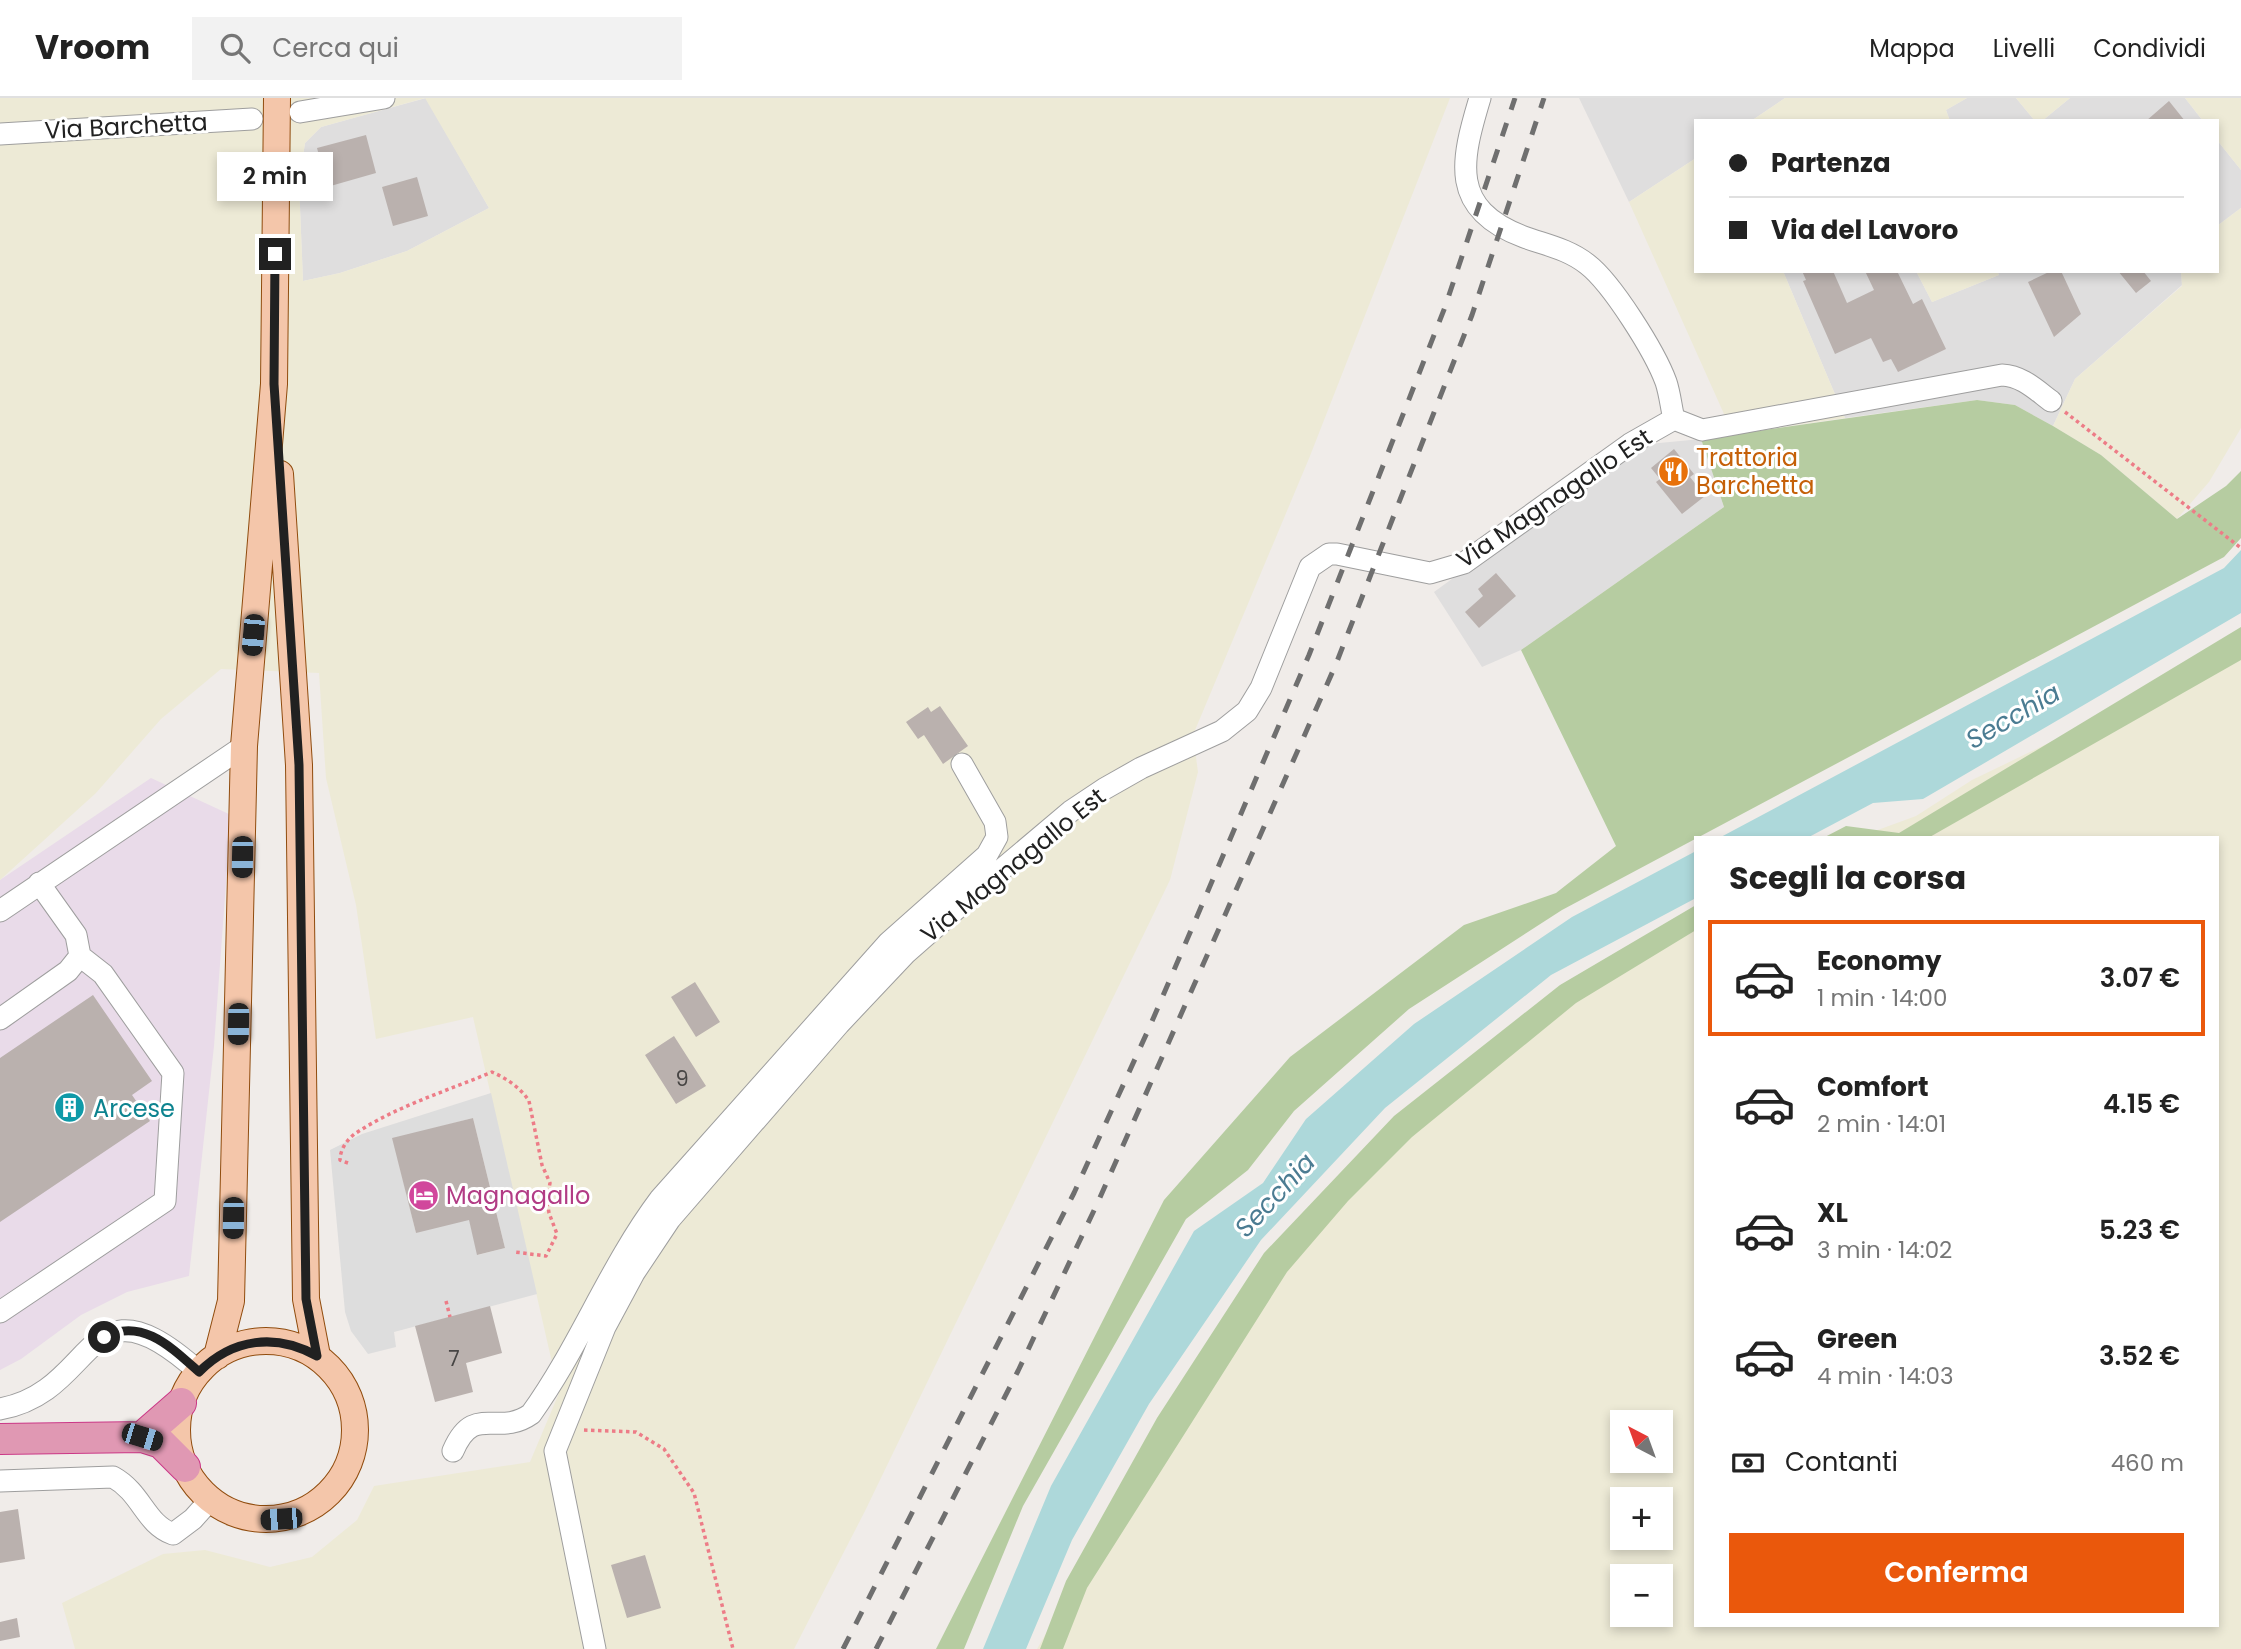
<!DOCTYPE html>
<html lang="it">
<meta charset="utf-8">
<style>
:root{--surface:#fff;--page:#f2f2f2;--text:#222;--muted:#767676;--line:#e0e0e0;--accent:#ea580c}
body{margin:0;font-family:Poppins,sans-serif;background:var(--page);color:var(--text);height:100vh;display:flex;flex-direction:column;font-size:26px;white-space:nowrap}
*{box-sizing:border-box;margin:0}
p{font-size:23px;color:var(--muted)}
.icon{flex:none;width:38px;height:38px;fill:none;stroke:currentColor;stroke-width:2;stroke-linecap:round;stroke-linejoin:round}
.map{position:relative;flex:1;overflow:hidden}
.sheet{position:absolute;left:1694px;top:738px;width:525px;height:791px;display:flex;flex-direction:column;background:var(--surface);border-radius:0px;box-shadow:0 4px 10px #0003}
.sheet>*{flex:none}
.hud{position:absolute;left:1694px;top:21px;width:525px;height:154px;border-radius:0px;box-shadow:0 4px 10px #0003;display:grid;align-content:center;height:154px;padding:0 35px;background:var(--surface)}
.needle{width:46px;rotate:319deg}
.controls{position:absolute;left:1610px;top:1312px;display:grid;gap:14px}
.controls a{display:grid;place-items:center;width:63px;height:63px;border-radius:0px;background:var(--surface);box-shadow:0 4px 10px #0003;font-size:35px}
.end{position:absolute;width:32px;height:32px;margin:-16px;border:9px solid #212121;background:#fff;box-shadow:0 0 0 4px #fff}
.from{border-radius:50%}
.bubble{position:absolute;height:49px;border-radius:0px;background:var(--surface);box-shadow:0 4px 10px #0003;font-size:23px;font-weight:600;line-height:49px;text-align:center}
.car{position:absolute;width:21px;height:42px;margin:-21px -10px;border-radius:9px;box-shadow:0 0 5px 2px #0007;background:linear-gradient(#222 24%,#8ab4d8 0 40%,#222 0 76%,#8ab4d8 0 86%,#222 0)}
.hud b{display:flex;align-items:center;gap:24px;height:66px;font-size:26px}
.hud b+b{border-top:2px solid var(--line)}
.hud i{width:18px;height:18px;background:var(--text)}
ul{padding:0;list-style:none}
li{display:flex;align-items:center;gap:21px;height:116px;margin:0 14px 10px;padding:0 21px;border:4px solid transparent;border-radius:0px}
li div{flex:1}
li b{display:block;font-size:26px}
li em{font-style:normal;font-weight:600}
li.current{border-color:var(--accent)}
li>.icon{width:63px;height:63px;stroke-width:1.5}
h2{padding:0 35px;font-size:32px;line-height:84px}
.pay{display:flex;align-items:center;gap:18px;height:77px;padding:0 35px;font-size:26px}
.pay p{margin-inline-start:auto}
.cta{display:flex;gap:14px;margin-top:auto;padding:14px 35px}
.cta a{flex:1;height:80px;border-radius:0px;background:var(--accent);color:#fff;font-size:28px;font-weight:600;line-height:80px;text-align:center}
header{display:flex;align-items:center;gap:42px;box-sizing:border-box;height:98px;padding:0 35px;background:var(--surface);border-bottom:2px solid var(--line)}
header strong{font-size:33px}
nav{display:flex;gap:38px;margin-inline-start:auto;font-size:24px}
.search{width:490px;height:63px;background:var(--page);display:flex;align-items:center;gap:18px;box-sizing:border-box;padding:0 24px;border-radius:0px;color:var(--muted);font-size:26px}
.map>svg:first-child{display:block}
.residential{fill:#dfdede}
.industrial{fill:#e9dbe9}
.farmland{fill:#edead6;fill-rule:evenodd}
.forest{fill:#b6cca1}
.parking{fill:#ddd;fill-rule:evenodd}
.water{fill:#add8da}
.building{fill:#bab1ae}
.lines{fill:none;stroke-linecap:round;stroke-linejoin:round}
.minor-casing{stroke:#9e9e9e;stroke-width:23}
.major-casing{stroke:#904c0e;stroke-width:28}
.highway-casing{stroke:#cb3887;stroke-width:32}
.path{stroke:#ed7c87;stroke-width:3.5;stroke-dasharray:3.5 3.5;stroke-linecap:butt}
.minor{stroke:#fff;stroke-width:21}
.major{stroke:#f4c6aa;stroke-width:26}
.highway{stroke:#e098b3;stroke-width:30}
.rail{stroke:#6f6f6f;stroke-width:5;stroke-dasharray:14 14;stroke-linecap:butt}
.route{stroke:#212121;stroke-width:9}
.labels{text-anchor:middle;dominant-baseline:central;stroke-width:6;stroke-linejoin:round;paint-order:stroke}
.number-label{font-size:21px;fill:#474544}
.street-label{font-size:24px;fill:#212121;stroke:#fff}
.food-label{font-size:24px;fill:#c56008;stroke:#fff;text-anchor:start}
.culture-label{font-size:24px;fill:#0d838f;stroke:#fff;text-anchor:start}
.hotel-label{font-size:24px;fill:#b23c85;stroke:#fff;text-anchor:start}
.water-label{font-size:26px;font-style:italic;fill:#4b7c92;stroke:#fff}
</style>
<header>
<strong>Vroom</strong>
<div class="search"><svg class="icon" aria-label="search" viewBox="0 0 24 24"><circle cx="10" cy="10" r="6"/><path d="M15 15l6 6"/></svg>Cerca qui</div>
<nav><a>Mappa</a><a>Livelli</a><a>Condividi</a></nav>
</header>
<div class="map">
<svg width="2241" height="1551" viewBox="0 0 2241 1551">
<rect width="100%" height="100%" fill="#f0ece9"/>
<path class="residential" d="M426 0 489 110 407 153 340 175 303 183 299 85 305 45 321 29Z
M1579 0H1785L1751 23H1696V60L1629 104Z
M1967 0H2016L2035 23H1950L1946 12Z
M2070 0H2185L2203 23H2042Z
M2217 42 2241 72V110L2217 128Z
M1783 173H1916L1932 204 1999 177 1997 173H2181L2182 187 2075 281 2053 328 2015 307 1977 302 1845 320Z
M1701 341 1724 409 1521 552 1482 569 1434 494 1583 386 1649 346Z"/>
<path class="industrial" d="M151 680 231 717 214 948 189 1178 127 1194 81 1217 21 1261 0 1272V782Z"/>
<path class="farmland" d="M0 0H1450L1310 358 1193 637 1198 674 1170 782 865 1413 794 1551H75L62 1505 163 1456 205 1452 270 1469 312 1459 357 1422 374 1388 530 1364 559 1295 473 919 376 941 356 807 326 680 319 575 221 571 161 621 96 695 0 782ZM425 0 489 110 407 153 340 175 303 183 299 85 305 45 321 29Z
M1785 0H1967L1946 12 1950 23H1751Z
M2016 0H2070L2042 23H2035Z
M2185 0H2241V72L2217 42V23H2203Z
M1696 60V173H1783L1845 320 1733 336 1629 104Z
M2241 110V330L2209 384 2177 421 2101 357 2053 328 2075 281 2182 188 2181 173H2217V128Z
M1916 173H1997L1999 177 1932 204Z
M2241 540V1551H1037L1102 1439 1310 1124 1491 954 1696 825V1528H2217V740H1856L1916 718 1972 682 2055 642ZM1622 1325H1661V1363H1622ZM1622 1402H1661V1440H1622ZM1622 1479H1661V1517H1622Z"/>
<path class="forest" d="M1977 302 2015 307 2053 328 2101 357 2177 421 2226 388 2241 373V440L2224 459 1562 812 1409 911 1294 1013 1248 1072 1186 1121 1023 1408 964 1551H936L1164 1102 1290 959 1464 827 1556 795 1616 748 1521 552 1724 409 1701 341Z
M2241 529V562L1928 740H1823L1846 728 1899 735Z
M1696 807V832L1576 905 1412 1039 1348 1103 1287 1174 1087 1490 1063 1551H1040L1066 1483 1157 1320 1264 1155 1394 1018 1560 887Z"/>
<path class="parking" d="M491 995 537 1196 394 1234 396 1249 368 1256 351 1233 345 1214 330 1052 362 1036ZM473 1020 505 1150 478 1157 454 1061 416 1135 393 1041Z"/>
<path class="water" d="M2241 452V515L1923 701 1873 705 1807 740H1719L2224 470Z
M1696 753V800L1551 877 1385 1010 1261 1142 1149 1306 1072 1442 1026 1551H983L1051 1388 1194 1133 1263 1085 1306 1021 1414 926 1572 819Z"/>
<path class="building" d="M2169 3 2185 23H2146Z
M366 37 376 75 327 89 317 50Z
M417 79 428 118 393 128 382 89Z
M1802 173H1833L1847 205 1874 192 1865 173H1897L1913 206 1922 201 1946 251 1898 274 1891 261 1883 264 1871 240 1835 256 1803 183 1806 182Z
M2051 173H2061L2081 216 2054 239 2028 184Z
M2118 173H2143L2151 183 2136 195Z
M1674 351 1694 376 1690 379 1705 398 1682 416 1656 384 1660 381 1651 370Z
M1496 475 1516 498 1479 530 1465 514 1483 498 1478 491Z
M940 608 968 648 943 666 924 637 918 641 906 624 928 609 931 614Z
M695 884 720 924 696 939 671 899Z
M93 897 152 983 132 997 150 1023 0 1124V960Z
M674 938 706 988 676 1006 645 957Z
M473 1020 505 1150 477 1157 469 1122 416 1135 392 1040Z
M490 1208 502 1255 466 1265 473 1294 435 1304 415 1228Z
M18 1411 25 1461 0 1465V1414Z
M645 1457 661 1510 627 1520 611 1467Z
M17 1520 20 1539 0 1543V1524Z"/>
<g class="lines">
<defs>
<path id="minor" d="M1480 0C1461 63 1449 111 1524 139 1546 147 1568 151 1587 166 1612 185 1655 254 1666 284 1670 296 1671 309 1674 321
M300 14 384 0
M0 36 252 21
M0 813 244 648
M0 921 68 873 80 858 76 837 39 785
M0 1214 165 1103 173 975 103 876 80 858
M0 1311C100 1293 83 1170 199 1274
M453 1353C474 1304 497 1340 531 1316 580 1248 609 1169 660 1101L889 844 987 757 997 739 995 724 962 666
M0 1383 113 1379C142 1395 145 1426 173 1436L193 1421 210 1402
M595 1551 555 1353 605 1229 634 1175 670 1121 839 926 906 855 988 783 1071 713 1104 691 1141 670 1222 633 1247 613 1261 590 1310 469 1329 456H1337L1430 475 1464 465 1630 346 1674 321 1702 332 2002 277C2022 278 2035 291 2051 303"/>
<path id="major" d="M280 376 299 667 306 1201 317 1258
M177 1332a89 89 0 1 1 178 0a89 89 0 1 1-178 0Z
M217 1258 231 1203 244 648 274 286 277 0"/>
<path id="highway" d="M142 1339 181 1305
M0 1341 142 1339 161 1345 185 1369"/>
</defs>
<use href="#minor" class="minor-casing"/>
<use href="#major" class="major-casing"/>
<use href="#highway" class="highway-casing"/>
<path class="path" d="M2065 314 2241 450
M348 1065 340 1062C340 1052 347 1041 356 1035 397 1008 447 993 492 974 506 980 521 990 529 1003L542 1067 550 1085 547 1101 549 1115 557 1136 546 1158 515 1154
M446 1203 450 1219
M584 1332 636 1334 664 1351 694 1395 733 1551"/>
<use href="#minor" class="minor"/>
<use href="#major" class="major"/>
<use href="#highway" class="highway"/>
<path class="rail" d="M843 1551 1074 1095 1150 928 1309 557 1445 209 1515 0
M876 1551 1018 1273 1098 1104 1336 566 1472 217 1544 0"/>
</g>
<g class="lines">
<path class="route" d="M104 1239C142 1219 172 1250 199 1274 233 1240 276 1235 317 1258L306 1201 299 667 274 286 275 156"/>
</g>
<defs>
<symbol id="restaurant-disc" viewBox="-11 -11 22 22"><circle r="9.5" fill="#e8710a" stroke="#fff"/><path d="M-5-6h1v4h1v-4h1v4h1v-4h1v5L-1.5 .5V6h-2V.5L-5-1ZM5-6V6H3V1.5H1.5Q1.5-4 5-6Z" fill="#fff"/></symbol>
<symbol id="building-disc" viewBox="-11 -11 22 22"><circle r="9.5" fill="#0f9aa8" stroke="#fff"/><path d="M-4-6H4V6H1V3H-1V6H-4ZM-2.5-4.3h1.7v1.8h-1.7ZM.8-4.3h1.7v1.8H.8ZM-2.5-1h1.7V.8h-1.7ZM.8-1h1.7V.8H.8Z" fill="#fff"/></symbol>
<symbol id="hotel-disc" viewBox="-11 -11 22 22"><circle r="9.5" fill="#d1479c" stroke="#fff"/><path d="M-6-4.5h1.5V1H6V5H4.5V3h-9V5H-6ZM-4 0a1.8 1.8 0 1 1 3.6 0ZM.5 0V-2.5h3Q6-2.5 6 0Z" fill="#fff"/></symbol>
</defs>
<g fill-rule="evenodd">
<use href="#restaurant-disc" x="1656" y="356" width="35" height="35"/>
<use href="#building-disc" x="52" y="992" width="35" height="35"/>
<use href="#hotel-disc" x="406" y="1080" width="35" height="35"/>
</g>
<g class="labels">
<g class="number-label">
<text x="682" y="980">9</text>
<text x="454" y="1260">7</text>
</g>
<g class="street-label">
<text transform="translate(126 28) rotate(-3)">Via Barchetta</text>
<text transform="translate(1554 400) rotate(-34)">Via Magnagallo Est</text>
<text transform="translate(1013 767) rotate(-39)">Via Magnagallo Est</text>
</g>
<g class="food-label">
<text x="1696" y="359">Trattoria<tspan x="1696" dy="28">Barchetta</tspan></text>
</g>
<g class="culture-label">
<text x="93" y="1010">Arcese</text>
</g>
<g class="hotel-label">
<text x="446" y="1097">Magnagallo</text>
</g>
<g class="water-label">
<text transform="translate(2013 618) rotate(-30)">Secchia</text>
<text transform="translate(1275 1097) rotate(-47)">Secchia</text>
</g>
</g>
</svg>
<div class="controls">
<a><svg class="needle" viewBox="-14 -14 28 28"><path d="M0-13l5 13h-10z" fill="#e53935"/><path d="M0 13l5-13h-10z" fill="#767676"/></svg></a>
<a>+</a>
<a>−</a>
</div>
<i class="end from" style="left:104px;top:1239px"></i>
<i class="end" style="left:275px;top:156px"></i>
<div class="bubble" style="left:217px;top:54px;width:116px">2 min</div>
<i class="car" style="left:253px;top:537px;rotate:185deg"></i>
<i class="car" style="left:242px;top:759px;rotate:181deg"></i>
<i class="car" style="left:238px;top:926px;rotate:181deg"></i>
<i class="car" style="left:233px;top:1120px;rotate:181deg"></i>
<i class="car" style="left:142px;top:1339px;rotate:107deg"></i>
<i class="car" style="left:281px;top:1421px;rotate:266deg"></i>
<div class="hud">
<b><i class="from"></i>Partenza</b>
<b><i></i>Via del Lavoro</b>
</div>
<section class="sheet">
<h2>Scegli la corsa</h2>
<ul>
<li class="current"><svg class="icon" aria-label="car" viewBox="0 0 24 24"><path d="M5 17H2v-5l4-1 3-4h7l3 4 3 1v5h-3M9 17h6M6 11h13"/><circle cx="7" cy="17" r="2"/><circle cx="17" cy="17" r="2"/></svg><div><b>Economy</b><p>1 min · 14:00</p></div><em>3.07 €</em></li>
<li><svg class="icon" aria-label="car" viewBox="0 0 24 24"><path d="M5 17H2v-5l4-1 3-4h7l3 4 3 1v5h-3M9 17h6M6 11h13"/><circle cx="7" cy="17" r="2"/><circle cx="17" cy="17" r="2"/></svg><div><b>Comfort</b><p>2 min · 14:01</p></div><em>4.15 €</em></li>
<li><svg class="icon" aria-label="car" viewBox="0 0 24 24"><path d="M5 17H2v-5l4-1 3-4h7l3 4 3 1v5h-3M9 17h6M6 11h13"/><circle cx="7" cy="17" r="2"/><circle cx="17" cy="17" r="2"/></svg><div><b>XL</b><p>3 min · 14:02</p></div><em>5.23 €</em></li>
<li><svg class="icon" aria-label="car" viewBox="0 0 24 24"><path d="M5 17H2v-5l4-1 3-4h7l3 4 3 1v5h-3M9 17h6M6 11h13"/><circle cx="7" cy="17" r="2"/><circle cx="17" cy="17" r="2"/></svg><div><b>Green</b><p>4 min · 14:03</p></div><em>3.52 €</em></li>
</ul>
<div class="pay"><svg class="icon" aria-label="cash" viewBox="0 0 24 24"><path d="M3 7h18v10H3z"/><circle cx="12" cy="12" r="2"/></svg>Contanti<p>460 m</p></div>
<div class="cta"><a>Conferma</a></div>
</section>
</div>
